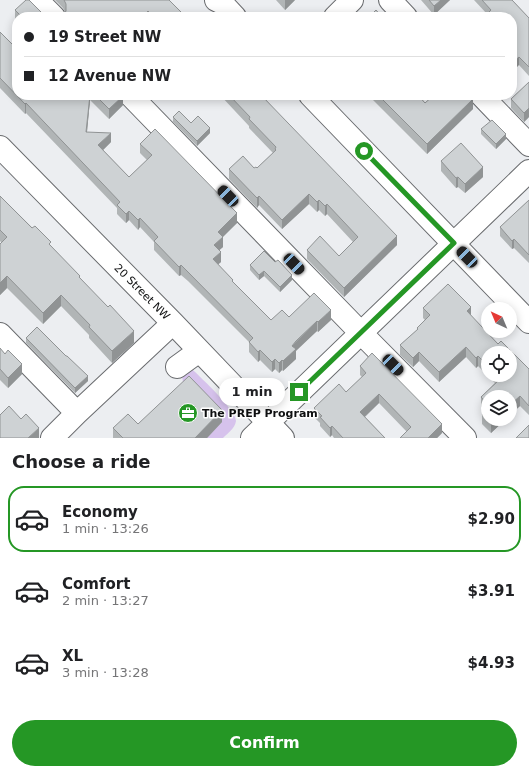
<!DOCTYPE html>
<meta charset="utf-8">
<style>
:root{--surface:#fff;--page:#f6f6f6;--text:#202124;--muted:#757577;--line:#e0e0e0;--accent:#259725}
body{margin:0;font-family:"DejaVu Sans",sans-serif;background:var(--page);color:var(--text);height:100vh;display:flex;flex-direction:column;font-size:15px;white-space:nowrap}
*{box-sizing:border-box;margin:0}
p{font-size:13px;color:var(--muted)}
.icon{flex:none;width:22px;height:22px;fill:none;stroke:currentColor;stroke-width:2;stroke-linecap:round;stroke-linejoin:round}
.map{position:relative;height:438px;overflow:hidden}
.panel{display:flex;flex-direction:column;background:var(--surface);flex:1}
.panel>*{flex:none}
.banner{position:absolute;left:12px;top:12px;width:505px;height:88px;border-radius:16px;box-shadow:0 2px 10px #0003;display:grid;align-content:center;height:88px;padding:0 12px;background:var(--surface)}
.needle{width:26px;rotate:316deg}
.fabs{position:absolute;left:481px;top:302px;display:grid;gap:8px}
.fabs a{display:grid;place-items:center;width:36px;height:36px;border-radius:50%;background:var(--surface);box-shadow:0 2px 10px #0003;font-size:20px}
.end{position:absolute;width:18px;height:18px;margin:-9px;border:5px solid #259725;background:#fff;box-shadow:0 0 0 2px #fff}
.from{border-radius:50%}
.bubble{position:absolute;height:28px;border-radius:14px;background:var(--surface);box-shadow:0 2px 10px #0003;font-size:13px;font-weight:700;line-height:28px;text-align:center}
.car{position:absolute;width:12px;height:24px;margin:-12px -6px;border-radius:5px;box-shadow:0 0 3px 1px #0007;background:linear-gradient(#222 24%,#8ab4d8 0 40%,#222 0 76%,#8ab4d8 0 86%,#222 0)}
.banner b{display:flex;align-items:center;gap:14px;height:38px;font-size:15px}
.banner b+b{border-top:1px solid var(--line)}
.banner i{width:10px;height:10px;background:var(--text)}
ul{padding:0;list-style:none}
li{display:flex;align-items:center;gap:12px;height:66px;margin:0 8px 6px;padding:0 4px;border:2px solid transparent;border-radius:16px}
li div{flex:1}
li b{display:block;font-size:15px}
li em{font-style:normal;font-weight:700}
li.selected{border-color:var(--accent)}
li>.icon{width:36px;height:36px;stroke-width:1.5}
h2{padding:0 12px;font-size:18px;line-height:48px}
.button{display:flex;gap:8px;margin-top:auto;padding:8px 12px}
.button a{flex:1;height:46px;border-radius:24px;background:var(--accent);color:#fff;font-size:16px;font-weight:700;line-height:46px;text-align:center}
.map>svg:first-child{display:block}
.green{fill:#d6c2ec}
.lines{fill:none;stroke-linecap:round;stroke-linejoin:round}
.minor-casing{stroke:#696b6e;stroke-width:24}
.minor{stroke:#fff;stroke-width:22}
.wall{fill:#b1b5b6;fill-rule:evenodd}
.shaded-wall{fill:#909394}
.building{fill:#ced2d4;stroke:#909394}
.route{stroke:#259725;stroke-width:5}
.labels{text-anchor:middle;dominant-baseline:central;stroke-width:3;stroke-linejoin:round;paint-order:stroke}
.street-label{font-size:11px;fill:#0f1011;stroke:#fff}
.poi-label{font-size:11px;font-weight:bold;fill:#0f1011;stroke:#fff;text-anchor:start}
</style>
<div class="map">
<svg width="529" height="438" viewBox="0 0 529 438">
<rect width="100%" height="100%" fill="#eceef1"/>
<path class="green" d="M192 369C201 378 236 410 236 421 235 428 228 433 223 438H206L222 422 183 382 182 376 185 373Z"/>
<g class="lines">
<defs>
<path id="minor" d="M37 0 54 17
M216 0 222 3 235 17
M390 0 406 17
M335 17 352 0
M130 95 361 333 465 438
M310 95 529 322
M481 95 529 145
M0 147 173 323 283 438
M0 334 77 413 173 323
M177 367 199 351
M52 438 77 413
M252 438 529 171"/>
</defs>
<use href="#minor" class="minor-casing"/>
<use href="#minor" class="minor"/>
</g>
<path class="wall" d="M55 0H169L186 17H61L63 16 65 12 63 8Z
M276 0H295L285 10Z
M421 0H450L434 15Z
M474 0H512L529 18V76L519 65 512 17H487V14Z
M15 10 46 17H17V21L15 20Z
M0 32 17 95H122L123 105 109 119 90 100 87 132 111 142 103 150 129 177 147 160 140 153V144L237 223 222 237 223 247 219 250 221 262 218 264 233 282 271 320 289 317 331 320 318 332 317 331 296 350V359L283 371 282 370 279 373 275 369 272 372 260 360 258 362 249 352V342L188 281 181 275 179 276 154 250V242L140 227 138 230 129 220 126 223 117 214V208L26 113 25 114 0 88Z
M529 82V117L524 122 511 108V99Z
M220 95H261L397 245 344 297 307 259V250L339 256 353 242 327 214 325 216 319 210 317 212 309 204 282 229 259 205 257 208 229 179V169L257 168 273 153 249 128V126Z
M368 95H418L425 103 473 109 427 154Z
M173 117 191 123 210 133 197 146 173 122Z
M481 129 506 139 496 149 481 134Z
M441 161 483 177 465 193 458 187 456 188 441 171Z
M0 196 51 246 80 278 134 343 112 363 89 338V335L61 306 43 324 7 288 0 295V244L2 243 0 241Z
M529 200V263L514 248 512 249 500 236V227Z
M250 265 292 280 280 292 264 276 259 280 250 270Z
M423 308 471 316 498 344 529 369V415L520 406 510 415V397H488V419H506L491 433 482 424V414L485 411 481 407V397L495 383 478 366 476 368 466 357 439 382 419 361 413 367 400 355V345L417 330V328L425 320 423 318ZM488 353 510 375H488Z
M26 338 66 356 88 381 75 393 26 343Z
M0 348 22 374 8 388 0 380Z
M360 366 442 433 437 438H400L407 432 379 403 365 417 385 438H334L332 435 330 437 320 426V423L314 417V408L346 392 362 377 360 375Z
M222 422 207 438H113V428L138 424Z"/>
<path class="shaded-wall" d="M285 0H295L285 10Z
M441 0H450L434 15V6Z
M148 11V17H142Z
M519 57V65L512 72V63Z
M90 95V100L86 142V132Z
M123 96V105L109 119V109Z
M473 99V109L427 154V144Z
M26 103V113L25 114V104Z
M529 108V117L524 122V113Z
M210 128V133L197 146V141Z
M111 133V142L98 155V145Z
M506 134V139L496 149V144Z
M483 167V177L465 193V184Z
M458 177V187L456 188V178Z
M309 194V204L282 229V220Z
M259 196V205L257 208V198Z
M319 200V210L317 212V202Z
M327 204V214L325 216V206Z
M129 211V220L126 223V214Z
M237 213V223L218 242V232Z
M140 218V227L138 230V220Z
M397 236V245L344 297V288Z
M223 237V247L214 255V245Z
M514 239V248L512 249V241Z
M221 252V262L213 269V259Z
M181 265V275L179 276V267Z
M264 271V276L259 280V275Z
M292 275V280L280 292V287Z
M7 276V288L0 295V283Z
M61 295V306L43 324V313Z
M471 307V317L467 311Z
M331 310V320L318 332V322Z
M317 321V331L296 351V359L283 371V361L292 346Z
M134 331V343L112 363V351Z
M466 347V357L439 382V372Z
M260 350V360L258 362V352Z
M419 352V361L413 367V358Z
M478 356V366L476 368V358Z
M275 359V369L272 372V362Z
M282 360V370L279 373V363Z
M22 364V374L8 388V378Z
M88 376V381L75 393V388Z
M379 394V403L360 421V412Z
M520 396V406L510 415V405Z
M222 410V422L207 438H195Z
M496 419H506L491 433V424Z
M442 424V433L437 438H428Z
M332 426V435L330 437V428Z
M39 428V438H28Z"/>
<path class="building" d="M26 0H29L46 17H22L15 10Z
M64 0H169L186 17H154L148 11 142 17H61L63 16 66 11V4Z
M429 0H441L434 6Z
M482 0H512L529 18V67L519 57 512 63V17H489L487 14 491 10Z
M376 10 382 17H369Z
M0 32 17 49V95H90L86 132 111 133 98 145 129 177 152 155 140 144 155 129 237 213 218 232 223 237 214 245 221 252 213 259 233 280 232 281 271 320 282 310 289 317 314 293 331 310 318 322 317 321 296 341 292 346 296 349 283 361 282 360 279 363 275 359 272 362 260 350 258 352 249 342 253 338 188 272 181 265 179 267 154 241 158 237 140 218 138 220 129 211 126 214 117 205 120 202 26 103 25 104 0 78Z
M529 82V108L524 113 511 99Z
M95 95H122L123 96 109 109Z
M229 95H261L397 236 344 288 307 250 320 236 339 256 358 237 327 204 325 206 319 200 317 202 309 194 282 220 259 196 257 198 229 169 243 156 254 168 256 167 257 168 276 150 275 149 276 147 249 119 250 117Z
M378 95H418L425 103 434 95H470L473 99 427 144Z
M179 111 191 123 198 116 210 128 197 141 173 117Z
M492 120 506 134 496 144 481 129Z
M461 143 483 167 465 184 458 177 456 178 441 161Z
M0 196 32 228 35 226 51 242 49 244 80 276 79 277 108 307 110 305 134 331 112 351 89 327 90 325 61 295 43 313 7 276 0 283V244L7 237 0 230Z
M529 200V255L514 239 512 241 500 227Z
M264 251 275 262 278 260 292 275 280 287 264 271 259 275 250 265Z
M448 284 471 307 467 311 498 344 501 341 529 369V406L520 396 510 405V397H488V405L481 397 500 379 497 375H510V353H488V366L478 356 476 358 466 347 439 372 419 352 413 358 400 345 418 329 417 328 430 315 423 308Z
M37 327 66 356H67L88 376 75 388 26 338Z
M0 348 5 354 8 350 22 364 8 378 0 369Z
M372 353 442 424 428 438H400L411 427 379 394 360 412 385 438H343L332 426 330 428 320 417 322 416 314 408 339 384 346 392 366 373 360 366Z
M189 376 222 410 195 438H123L113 428 128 414 138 424Z
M9 406 21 419 26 414 39 428 28 438H0V415Z
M488 408V419H496L491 424 482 414Z
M529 425V438H516Z"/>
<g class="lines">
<path class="route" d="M299 392 454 243 364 151"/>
</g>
<defs>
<symbol id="office-disc" viewBox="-11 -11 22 22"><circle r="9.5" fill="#259725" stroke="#fff"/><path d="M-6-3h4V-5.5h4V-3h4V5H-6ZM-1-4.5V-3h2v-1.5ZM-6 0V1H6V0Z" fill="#fff"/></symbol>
</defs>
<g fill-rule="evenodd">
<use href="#office-disc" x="177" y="402" width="22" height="22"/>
</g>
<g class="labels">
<g class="street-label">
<text transform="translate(142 292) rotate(45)">20 Street NW</text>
</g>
<g class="poi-label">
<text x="202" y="413">The PREP Program</text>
</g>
</g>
</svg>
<div class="fabs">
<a><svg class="needle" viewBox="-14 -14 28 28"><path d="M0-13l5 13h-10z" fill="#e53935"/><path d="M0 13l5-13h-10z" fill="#757577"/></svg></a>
<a><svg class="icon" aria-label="locate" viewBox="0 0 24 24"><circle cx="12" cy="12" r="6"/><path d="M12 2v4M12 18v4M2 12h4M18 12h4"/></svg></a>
<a><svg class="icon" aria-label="layers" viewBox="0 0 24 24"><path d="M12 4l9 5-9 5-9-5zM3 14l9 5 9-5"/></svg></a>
</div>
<i class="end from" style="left:364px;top:151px"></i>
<i class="end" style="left:299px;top:392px"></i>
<div class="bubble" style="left:219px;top:378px;width:66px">1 min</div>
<i class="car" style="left:228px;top:196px;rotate:316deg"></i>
<i class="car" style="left:467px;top:257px;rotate:316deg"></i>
<i class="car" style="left:294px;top:264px;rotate:136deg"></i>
<i class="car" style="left:393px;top:365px;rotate:135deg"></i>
<div class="banner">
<b><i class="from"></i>19 Street NW</b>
<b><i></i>12 Avenue NW</b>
</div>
</div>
<section class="panel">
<h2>Choose a ride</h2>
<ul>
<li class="selected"><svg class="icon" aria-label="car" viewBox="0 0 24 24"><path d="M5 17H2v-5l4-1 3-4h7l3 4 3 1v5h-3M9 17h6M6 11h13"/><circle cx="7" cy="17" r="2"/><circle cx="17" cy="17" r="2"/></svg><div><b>Economy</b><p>1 min · 13:26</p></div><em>$2.90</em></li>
<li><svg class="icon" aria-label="car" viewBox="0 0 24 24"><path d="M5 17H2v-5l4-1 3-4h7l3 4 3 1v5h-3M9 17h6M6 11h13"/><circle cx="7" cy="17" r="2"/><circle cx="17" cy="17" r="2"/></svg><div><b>Comfort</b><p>2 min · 13:27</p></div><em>$3.91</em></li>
<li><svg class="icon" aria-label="car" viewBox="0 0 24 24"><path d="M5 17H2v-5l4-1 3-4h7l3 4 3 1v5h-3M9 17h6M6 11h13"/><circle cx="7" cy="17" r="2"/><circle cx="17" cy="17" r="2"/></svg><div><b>XL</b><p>3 min · 13:28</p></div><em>$4.93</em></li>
</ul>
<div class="button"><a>Confirm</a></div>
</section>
